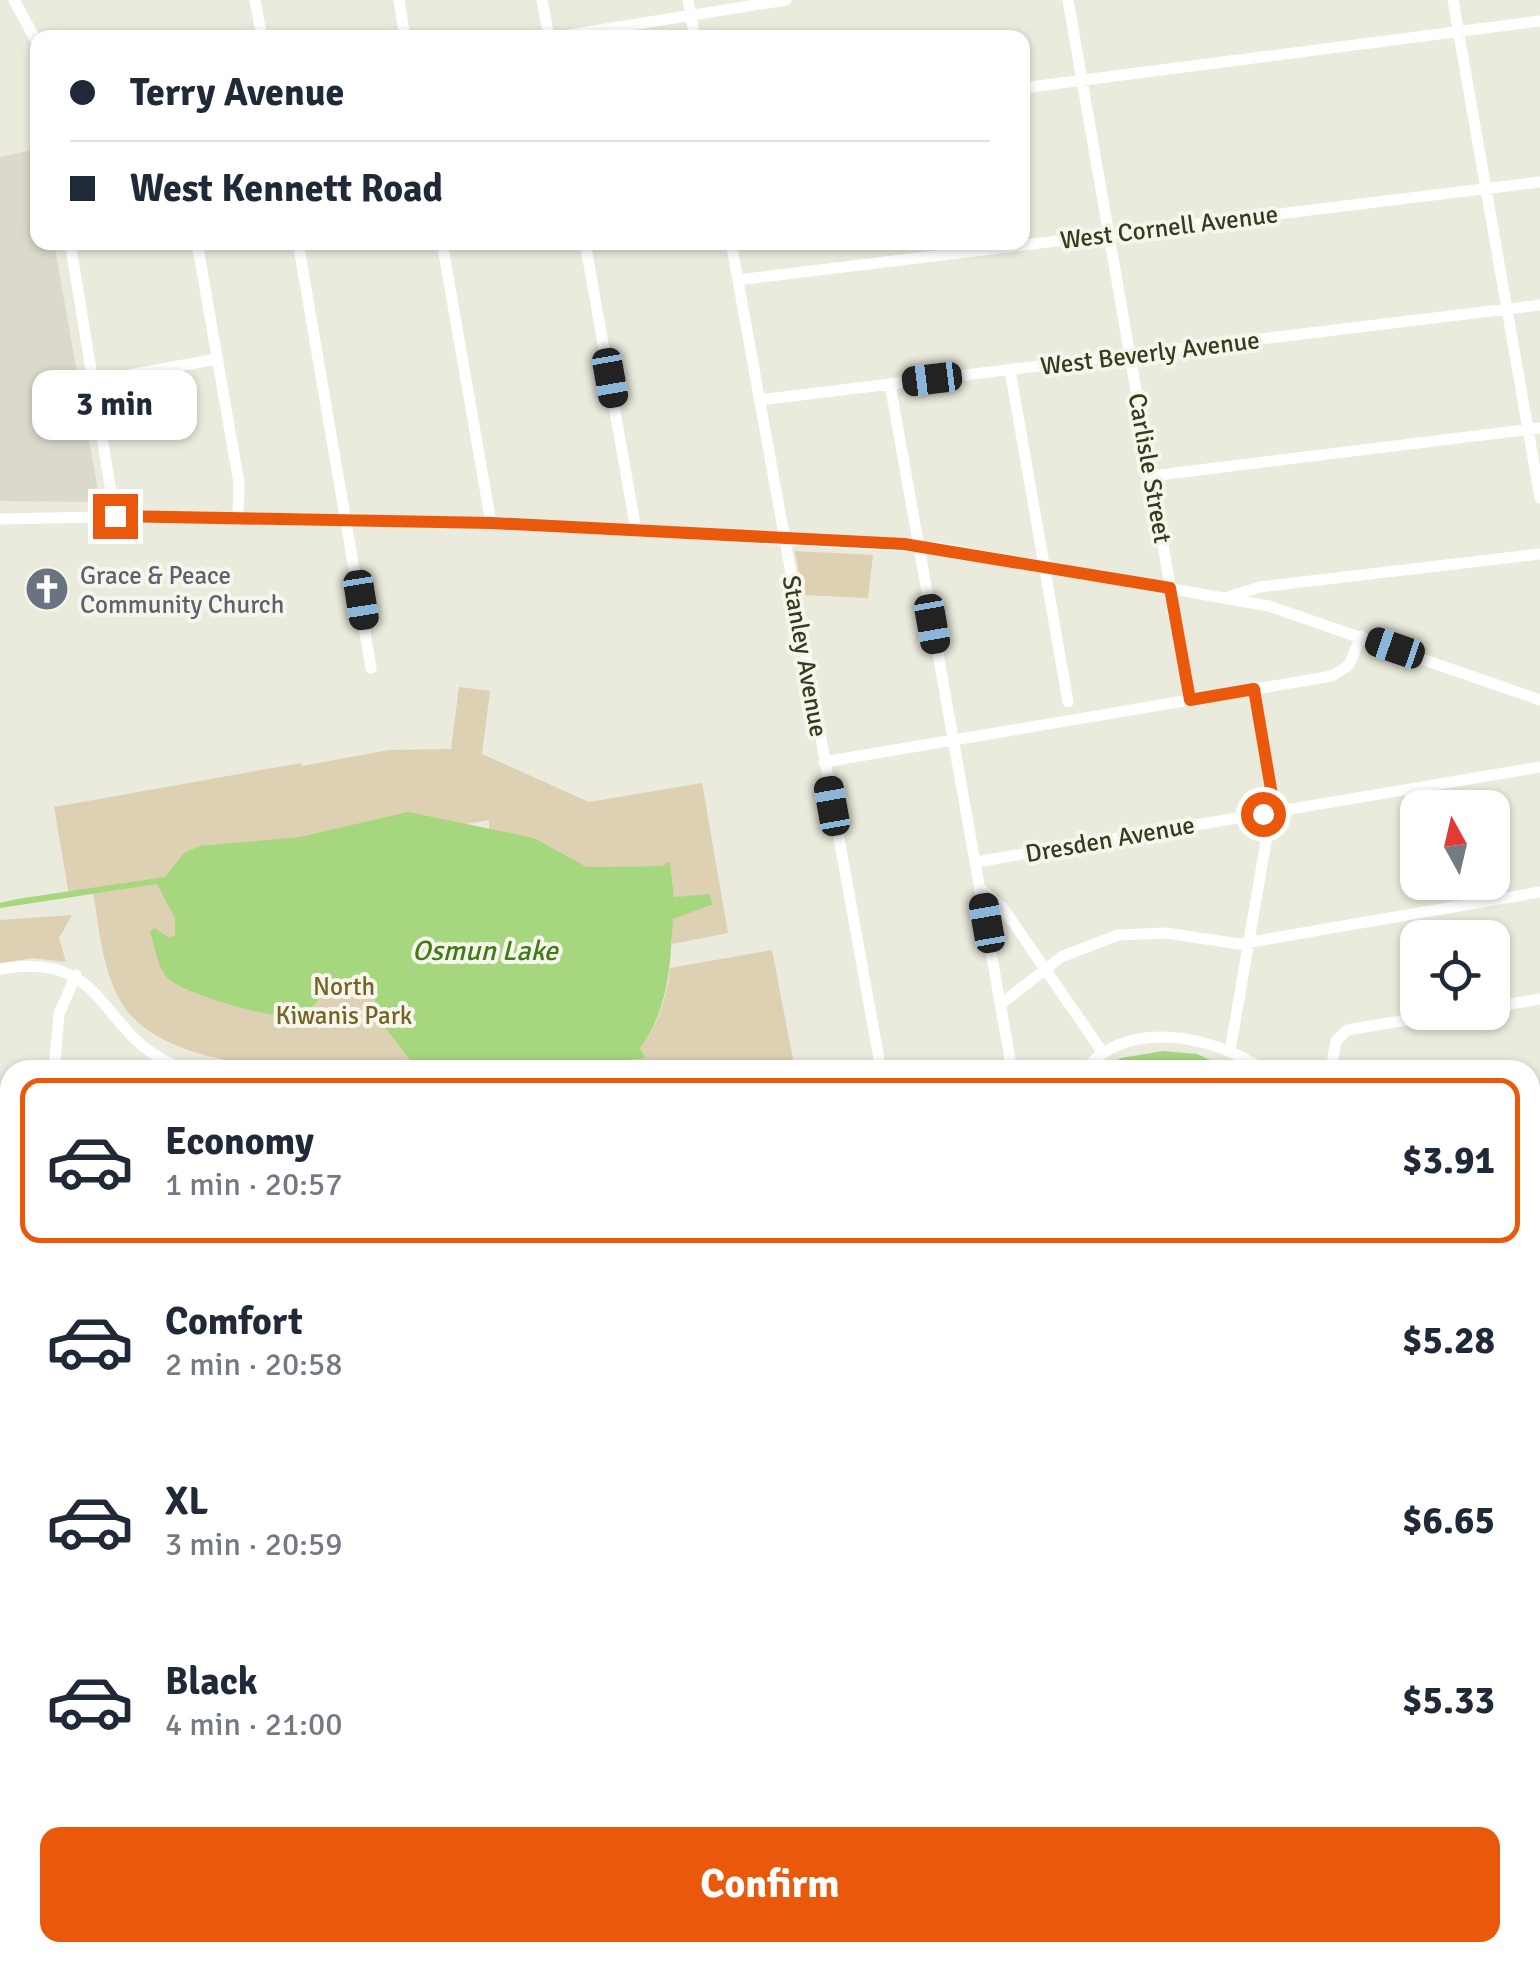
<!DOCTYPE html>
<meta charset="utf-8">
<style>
:root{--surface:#fff;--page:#f6f6f7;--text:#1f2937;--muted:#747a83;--line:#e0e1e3;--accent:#ea580c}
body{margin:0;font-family:Signika,sans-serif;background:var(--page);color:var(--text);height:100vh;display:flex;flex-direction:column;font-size:38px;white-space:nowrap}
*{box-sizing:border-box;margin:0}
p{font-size:32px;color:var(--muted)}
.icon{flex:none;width:55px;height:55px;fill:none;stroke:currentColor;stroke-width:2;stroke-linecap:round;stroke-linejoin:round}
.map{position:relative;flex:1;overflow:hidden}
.side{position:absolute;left:0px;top:1060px;width:1540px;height:902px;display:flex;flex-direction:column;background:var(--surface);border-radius:30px 30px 0 0;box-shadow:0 2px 8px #0004}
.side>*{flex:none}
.top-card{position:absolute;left:30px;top:30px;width:1000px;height:220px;border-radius:20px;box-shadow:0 2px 8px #0004;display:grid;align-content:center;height:220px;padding:0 40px;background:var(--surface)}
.needle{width:65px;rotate:352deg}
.buttons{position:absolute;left:1400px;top:790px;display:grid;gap:20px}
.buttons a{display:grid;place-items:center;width:110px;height:110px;border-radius:20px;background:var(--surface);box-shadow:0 2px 8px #0004;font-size:50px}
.end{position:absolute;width:45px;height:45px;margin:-22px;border:12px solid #ea580c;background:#fff;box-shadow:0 0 0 5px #fff}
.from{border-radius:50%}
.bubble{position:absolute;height:70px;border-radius:20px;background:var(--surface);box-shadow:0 2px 8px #0004;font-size:32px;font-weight:800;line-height:70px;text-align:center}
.car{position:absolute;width:30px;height:60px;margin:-30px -15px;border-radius:12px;box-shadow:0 0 8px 2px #0007;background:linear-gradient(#222 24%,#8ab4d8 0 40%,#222 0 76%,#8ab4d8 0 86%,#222 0)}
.top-card b{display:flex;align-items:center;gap:35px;height:95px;font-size:38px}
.top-card b+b{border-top:2px solid var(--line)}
.top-card i{width:25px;height:25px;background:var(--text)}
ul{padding:18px 0 0;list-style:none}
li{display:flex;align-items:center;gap:30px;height:165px;margin:0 20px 15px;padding:0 20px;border:5px solid transparent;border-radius:20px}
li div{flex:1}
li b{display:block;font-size:38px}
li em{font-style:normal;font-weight:800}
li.active{border-color:var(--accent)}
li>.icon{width:90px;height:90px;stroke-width:1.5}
.button{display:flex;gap:20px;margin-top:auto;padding:20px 40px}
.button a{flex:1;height:115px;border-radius:20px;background:var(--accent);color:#fff;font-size:40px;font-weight:800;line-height:115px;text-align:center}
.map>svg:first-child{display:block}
.built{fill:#dad9cb}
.green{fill:#ded0b3}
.water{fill:#a6d67e}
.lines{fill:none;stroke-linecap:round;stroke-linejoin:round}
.major-casing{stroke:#c7c8c0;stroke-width:19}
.minor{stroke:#fff;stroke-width:11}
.major{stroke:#9aa45d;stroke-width:14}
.rail-casing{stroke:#737757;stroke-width:6}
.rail{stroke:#f7f6ed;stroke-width:2.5;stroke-dasharray:8;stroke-linecap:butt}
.route{stroke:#ea580c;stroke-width:12}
.labels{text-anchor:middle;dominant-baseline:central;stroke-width:8;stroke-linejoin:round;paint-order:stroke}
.street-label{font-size:25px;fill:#373b1d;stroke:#f7f6ed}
.worship-label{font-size:25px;fill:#5b616d;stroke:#f7f6ed;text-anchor:start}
.park-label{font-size:25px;fill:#756324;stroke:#f7f6ed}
.water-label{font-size:28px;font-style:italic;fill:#417b13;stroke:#f7f6ed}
</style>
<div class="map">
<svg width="1540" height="1962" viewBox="0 0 1540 1962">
<rect width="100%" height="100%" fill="#eaeadd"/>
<path class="built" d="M37 149 38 242 54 243 100 502 0 501V157Z
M1540 1415V1772L1530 1774V1420Z
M0 1451 10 1458V1952H703L716 1962H0Z
M1000 1953H1159L1153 1962H994Z"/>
<path class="green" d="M795 551 873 555 868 598 803 595Z
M459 687 490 691 482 754 589 802 702 783 728 933 672 944V919L710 906 693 896 674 897 670 861 662 866 587 867 534 838 489 831V820L222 868 378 922 478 1070C389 1070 171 1088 121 1002 102 969 99 928 93 891L69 895 54 807 301 763 302 766 389 750 451 749Z
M72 915 59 938 66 962 33 958 0 963V920Z
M772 950 795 1070H614L629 1060 643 1058 640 1048C658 1025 667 997 670 968Z"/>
<path class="water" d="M408 812 534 838 587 867 662 866 670 861 674 897 710 894 712 905 673 919C670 966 669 1009 640 1048L645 1058 629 1060 614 1070H418L384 1026 372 993 352 979C327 978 323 1002 304 1013 284 1025 190 995 171 981 157 970 156 948 150 932L154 928 168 937 175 936V918L157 884 0 908V903L17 899 165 877 184 853 200 846 300 837Z
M1163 1051 1197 1054 1232 1070H1099L1121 1058Z"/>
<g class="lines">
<defs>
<path id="major" d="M1530 1398 1540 1394
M0 1433 10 1440
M723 1952 736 1962
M978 1962 985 1952"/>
</defs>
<use href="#major" class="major-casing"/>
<path class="minor" d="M14 0 38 44
M255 0 262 38
M399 0 405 38
M542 0 549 38
M688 0 695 38
M1068 0 1190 700
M1453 0 1540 498
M550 38 786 0
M1022 88 1540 21
M70 242 115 516
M197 242 239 483 238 518
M298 242 371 668
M442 242 491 523
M585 242 636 530
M731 242 881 1070
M738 280 1540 182
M1010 370 1068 702
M95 381 217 359
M890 384 1012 1070
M759 400 1540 305
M1151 476 1540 428
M0 519 146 516 491 523 939 548 1269 606 1540 700
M1228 597 1260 587 1540 554
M824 762 1332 676 1349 665 1361 636
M976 862 1540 767
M981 889 1003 908 1103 1053
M0 969C115 949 96 1043 188 1070
M1001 1004 1061 957 1118 935 1166 933 1239 944 1540 892
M1492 1007 1540 999
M1230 1051 1273 801 1255 689
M54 1070 59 1014 76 975
M1084 1070C1131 1016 1212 1037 1265 1070
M1331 1070 1336 1041 1347 1030 1455 1012
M1530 1090 1540 1089
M0 1422 10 1408
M1530 1783 1540 1782
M1530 1928 1540 1926
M1063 1952 1077 1962
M1226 1952 1228 1962
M1355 1952 1357 1962
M1487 1952 1489 1962
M832 1962 839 1952"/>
<use href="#major" class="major"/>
<defs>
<path id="rail" d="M0 1757 10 1765
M268 1952 281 1962"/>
</defs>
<use href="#rail" class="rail-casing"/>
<use href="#rail" class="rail"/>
</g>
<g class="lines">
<path class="route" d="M115 516 491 523 904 544 1170 588 1190 700 1254 689 1273 801 1271 812 1263 814"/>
</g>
<defs>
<symbol id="church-disc" viewBox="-11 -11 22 22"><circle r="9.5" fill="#6b7280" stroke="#f7f6ed"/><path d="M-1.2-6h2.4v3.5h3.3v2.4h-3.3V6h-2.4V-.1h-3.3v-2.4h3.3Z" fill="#fff"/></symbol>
</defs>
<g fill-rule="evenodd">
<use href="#church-disc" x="22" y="564" width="50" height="50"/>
</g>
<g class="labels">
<g class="street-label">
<text transform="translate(1169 227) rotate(-7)">West Cornell Avenue</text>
<text transform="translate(1150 353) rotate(-7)">West Beverly Avenue</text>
<text transform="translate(1150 468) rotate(80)">Carlisle Street</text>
<text transform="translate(805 656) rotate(80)">Stanley Avenue</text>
<text transform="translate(1110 839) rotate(-10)">Dresden Avenue</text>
</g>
<g class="worship-label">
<text x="80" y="575">Grace &amp; Peace<tspan x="80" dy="29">Community Church</tspan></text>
</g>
<g class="park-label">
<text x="344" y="986">North<tspan x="344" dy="29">Kiwanis Park</tspan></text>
</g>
<g class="water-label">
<text x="485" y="951">Osmun Lake</text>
</g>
</g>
</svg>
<div class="buttons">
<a><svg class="needle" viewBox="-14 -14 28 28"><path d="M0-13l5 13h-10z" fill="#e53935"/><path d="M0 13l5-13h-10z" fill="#747a83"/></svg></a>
<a><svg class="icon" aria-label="locate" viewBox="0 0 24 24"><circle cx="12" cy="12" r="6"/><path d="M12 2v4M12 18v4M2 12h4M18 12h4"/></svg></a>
</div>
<i class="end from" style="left:1263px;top:814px"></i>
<i class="end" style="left:115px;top:516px"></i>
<div class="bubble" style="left:32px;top:370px;width:165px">3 min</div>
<i class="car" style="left:610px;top:378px;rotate:170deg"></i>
<i class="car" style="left:932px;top:379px;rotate:263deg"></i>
<i class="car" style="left:361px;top:600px;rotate:171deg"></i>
<i class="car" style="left:932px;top:624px;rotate:170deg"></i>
<i class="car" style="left:1395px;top:648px;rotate:289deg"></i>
<i class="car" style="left:832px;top:806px;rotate:350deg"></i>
<i class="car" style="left:987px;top:923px;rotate:350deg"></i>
<div class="top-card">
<b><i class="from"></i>Terry Avenue</b>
<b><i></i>West Kennett Road</b>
</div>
<section class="side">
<ul>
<li class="active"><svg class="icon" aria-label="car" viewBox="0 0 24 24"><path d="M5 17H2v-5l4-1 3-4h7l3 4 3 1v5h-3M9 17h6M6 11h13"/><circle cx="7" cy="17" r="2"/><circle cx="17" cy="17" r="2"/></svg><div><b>Economy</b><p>1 min · 20:57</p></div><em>$3.91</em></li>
<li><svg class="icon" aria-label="car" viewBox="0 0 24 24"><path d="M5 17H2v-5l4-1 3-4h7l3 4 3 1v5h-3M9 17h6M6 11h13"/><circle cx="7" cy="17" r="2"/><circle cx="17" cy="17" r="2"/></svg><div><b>Comfort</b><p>2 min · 20:58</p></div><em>$5.28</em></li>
<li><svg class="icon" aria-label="car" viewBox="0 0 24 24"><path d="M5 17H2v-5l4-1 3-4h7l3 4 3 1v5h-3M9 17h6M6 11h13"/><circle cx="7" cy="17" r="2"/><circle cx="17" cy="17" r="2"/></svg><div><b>XL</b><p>3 min · 20:59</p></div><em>$6.65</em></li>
<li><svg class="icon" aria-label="car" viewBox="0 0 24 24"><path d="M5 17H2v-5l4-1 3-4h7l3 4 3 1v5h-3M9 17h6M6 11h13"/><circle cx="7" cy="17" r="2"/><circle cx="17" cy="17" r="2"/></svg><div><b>Black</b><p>4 min · 21:00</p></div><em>$5.33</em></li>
</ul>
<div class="button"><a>Confirm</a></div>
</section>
</div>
